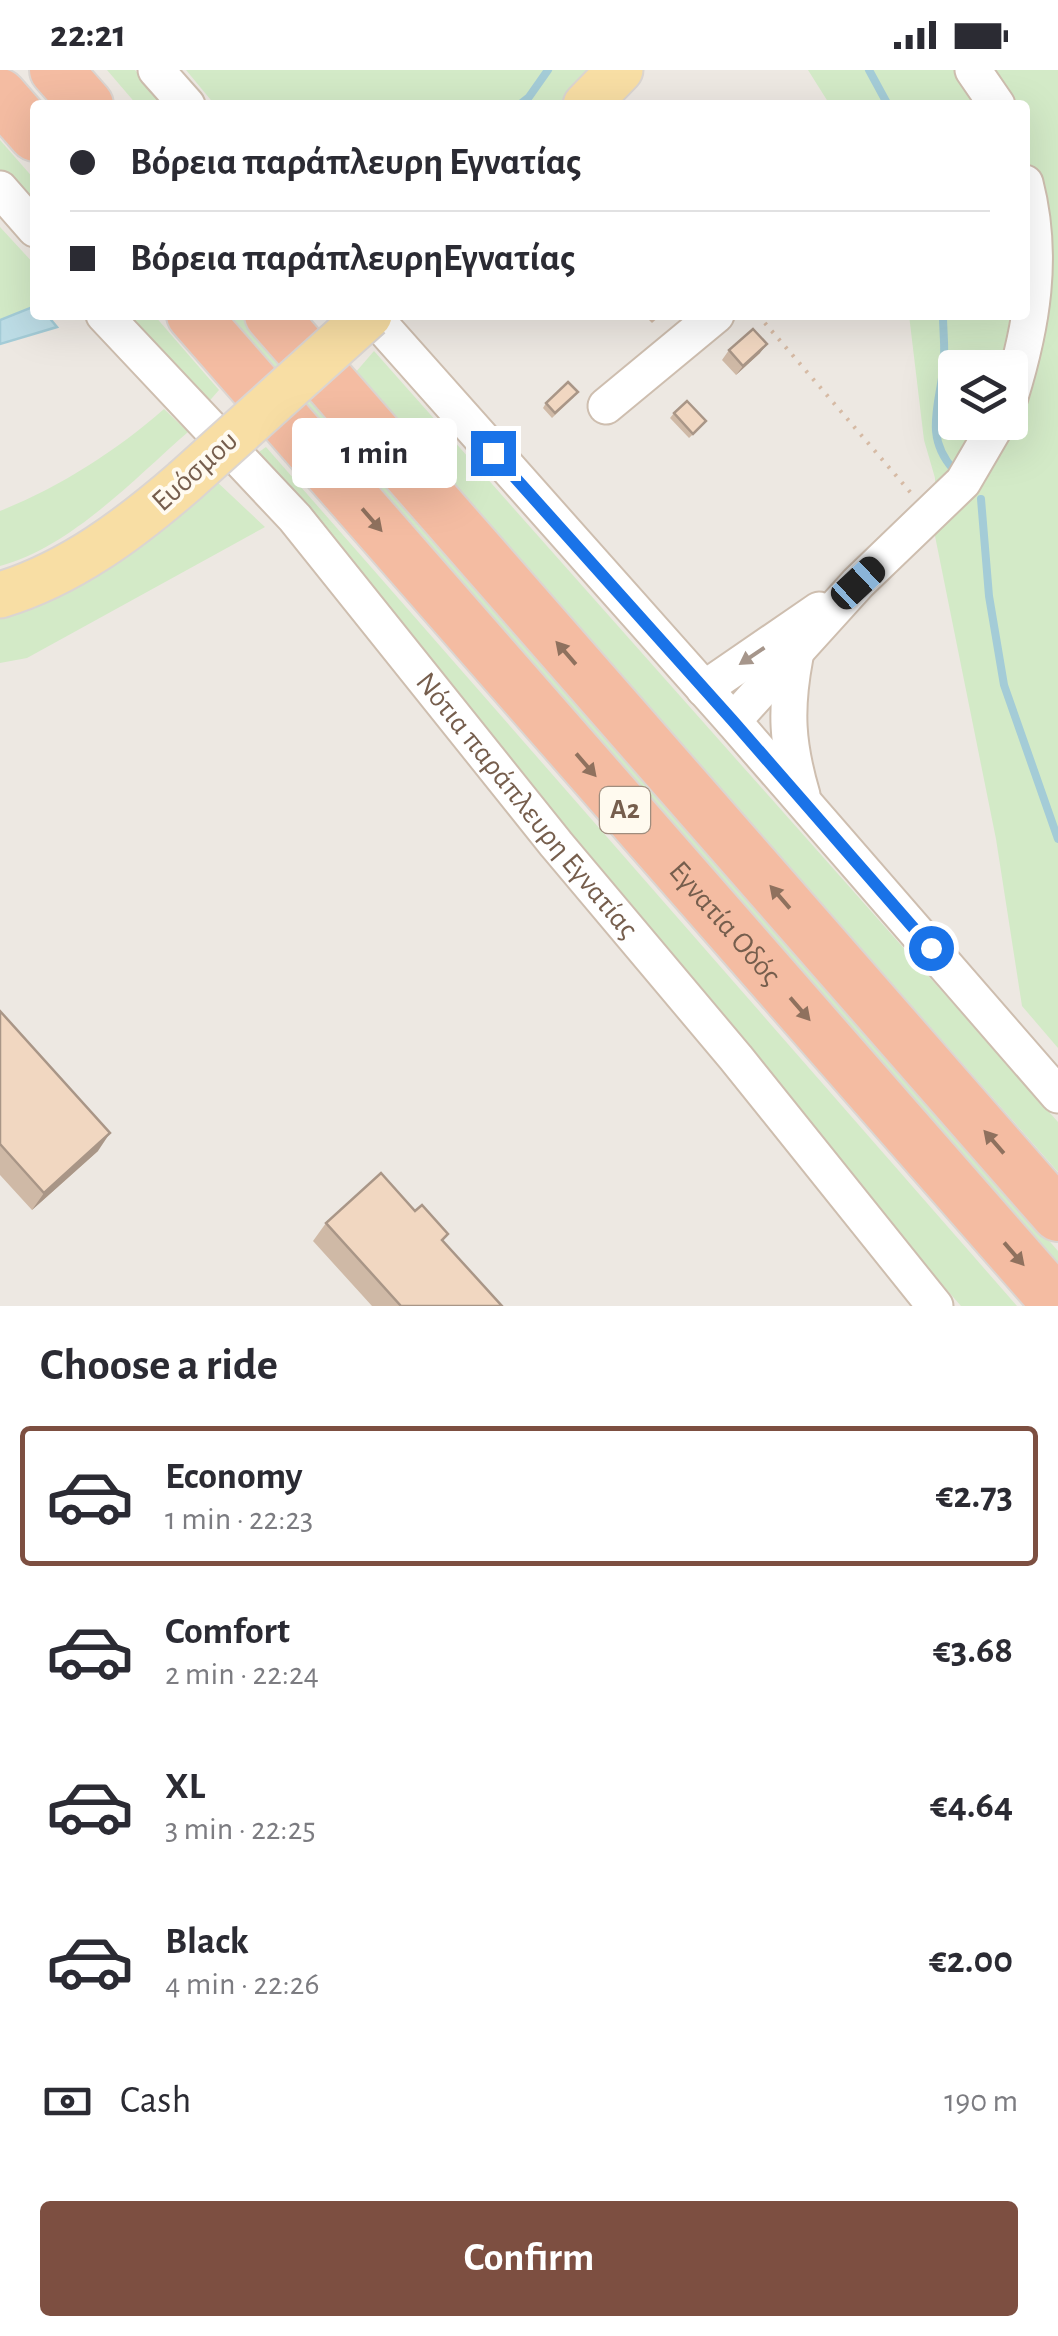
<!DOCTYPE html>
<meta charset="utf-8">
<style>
:root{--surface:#fff;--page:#f2f2f3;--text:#2b2b33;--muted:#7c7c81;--line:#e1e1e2;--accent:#7d4f41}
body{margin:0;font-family:"Alegreya Sans",sans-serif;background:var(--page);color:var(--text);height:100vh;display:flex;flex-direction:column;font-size:38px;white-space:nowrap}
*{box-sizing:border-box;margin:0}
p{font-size:32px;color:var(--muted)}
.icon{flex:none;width:55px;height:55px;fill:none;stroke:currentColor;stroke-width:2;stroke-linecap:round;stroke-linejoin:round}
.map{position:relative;height:1236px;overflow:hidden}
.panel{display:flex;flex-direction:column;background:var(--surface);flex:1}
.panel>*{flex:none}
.top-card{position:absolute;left:30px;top:30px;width:1000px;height:220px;border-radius:10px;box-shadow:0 10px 40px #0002;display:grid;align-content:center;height:220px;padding:0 40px;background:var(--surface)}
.buttons{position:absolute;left:938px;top:280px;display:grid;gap:20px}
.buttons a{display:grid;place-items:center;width:90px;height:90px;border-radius:10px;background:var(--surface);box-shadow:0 10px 40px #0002;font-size:50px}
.end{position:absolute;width:45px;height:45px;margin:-22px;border:12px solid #1a73e8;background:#fff;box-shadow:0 0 0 5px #fff}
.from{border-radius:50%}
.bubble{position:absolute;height:70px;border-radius:10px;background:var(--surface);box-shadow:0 10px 40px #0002;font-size:32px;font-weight:700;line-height:70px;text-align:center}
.car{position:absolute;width:30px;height:60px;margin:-30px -15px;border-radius:12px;box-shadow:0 0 8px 2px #0007;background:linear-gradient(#222 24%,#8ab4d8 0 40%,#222 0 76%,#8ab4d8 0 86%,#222 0)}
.top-card b{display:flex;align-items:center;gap:35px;height:95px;font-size:38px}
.top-card b+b{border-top:2px solid var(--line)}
.top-card i{width:25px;height:25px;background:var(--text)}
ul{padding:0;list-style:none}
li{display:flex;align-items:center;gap:30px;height:140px;margin:0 20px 15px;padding:0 20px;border:5px solid transparent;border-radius:10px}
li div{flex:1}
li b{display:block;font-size:38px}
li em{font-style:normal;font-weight:700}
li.selected{border-color:var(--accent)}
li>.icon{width:90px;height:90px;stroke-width:1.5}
h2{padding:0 40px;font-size:45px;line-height:120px}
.pay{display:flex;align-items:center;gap:25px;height:110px;padding:0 40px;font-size:38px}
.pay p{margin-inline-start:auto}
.primary-button{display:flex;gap:20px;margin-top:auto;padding:20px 40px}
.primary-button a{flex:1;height:115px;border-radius:10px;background:var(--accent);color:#fff;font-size:40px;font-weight:700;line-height:115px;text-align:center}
.status{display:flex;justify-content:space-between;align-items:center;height:70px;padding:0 50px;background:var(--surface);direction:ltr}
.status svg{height:28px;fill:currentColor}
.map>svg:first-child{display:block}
.industrial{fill:#ede8e2;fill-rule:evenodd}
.green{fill:#d3eac7;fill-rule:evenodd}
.water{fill:#bddde6;stroke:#a4ccd7;stroke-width:2.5}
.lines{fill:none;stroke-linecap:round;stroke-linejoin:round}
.stream{stroke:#a4ccd7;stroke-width:8}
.minor-casing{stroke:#cebeaf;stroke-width:39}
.major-casing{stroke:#dbd5d1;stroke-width:49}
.highway-casing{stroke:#dbd5d1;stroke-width:56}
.path{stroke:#d6baa4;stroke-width:4;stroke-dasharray:2.5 8;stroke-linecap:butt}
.minor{stroke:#fff;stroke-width:35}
.major{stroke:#f8dea4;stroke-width:45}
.highway{stroke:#f4bca2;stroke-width:52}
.major-bridge-casing{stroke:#dbd5d1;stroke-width:49;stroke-linecap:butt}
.major-bridge{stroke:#f8dea4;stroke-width:45}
.wall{fill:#cfb9a6}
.shaded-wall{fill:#a99687}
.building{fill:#f1d7c1;stroke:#a99687;stroke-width:2.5}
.oneway{fill:#8f715e}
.oneway2{fill:#a6968b}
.route{stroke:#1a73e8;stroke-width:12}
.labels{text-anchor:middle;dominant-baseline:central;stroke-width:8;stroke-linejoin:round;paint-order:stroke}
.shield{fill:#fffaef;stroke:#9f8d7e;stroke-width:2.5}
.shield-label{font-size:28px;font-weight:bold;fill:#765e4d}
.street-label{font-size:30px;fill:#765e4d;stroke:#fffaef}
</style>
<div class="status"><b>22:21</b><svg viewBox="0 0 49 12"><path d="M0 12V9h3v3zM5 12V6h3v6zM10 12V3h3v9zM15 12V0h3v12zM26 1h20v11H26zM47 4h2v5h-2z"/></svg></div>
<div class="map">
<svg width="1058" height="1236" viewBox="0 0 1058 1236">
<rect width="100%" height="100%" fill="#fcf6e9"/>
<path class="industrial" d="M0 0H1058V1236H0ZM35 35H1025V245H35ZM955 298H1010V352H955Z"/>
<path class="green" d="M107 0H135L166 35H137Z
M186 0H601L567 35H215Z
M808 0H1058V978L1022 936 996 769 935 466V408L924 370 909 245H1025V35H830ZM955 298H1010V352H955Z
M0 70 35 110V143L0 103Z
M0 157 35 195V241L0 253Z
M125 245H154L219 320 205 336Z
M223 245H239L1058 1181V1201Z
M374 281 1058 1052V1102L355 303Z
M164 339 188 362C134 409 71 477 0 496V441C60 417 116 381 164 339Z
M266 377 1017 1236H961L725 968 245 392Z
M215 410 265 457 27 588 0 593V549L89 506Z"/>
<path class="water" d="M35 236V245H47L57 257 0 274V250Z"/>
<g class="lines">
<path class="stream" d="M869 0 888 35
M519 35 529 27 548 0
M943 245C943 263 946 284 943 301 938 339 925 368 954 400
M981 429 989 526 1004 615 1058 769"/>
<defs>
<g id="minor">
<path d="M156 0 187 35"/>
<path d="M973 0 997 35"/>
<path d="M0 119 35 159"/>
<path id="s1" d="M104 245 295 448 556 774 736 988 935 1236"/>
<path d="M372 245 733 651 1058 1025"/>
<path d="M1010 327C1032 256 1044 186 1025 113"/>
<path d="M606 336 716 245"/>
<path d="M795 587C785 640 787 674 802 725"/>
<path d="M704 619 819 540"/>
<path d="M733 651 858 513 963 412 998 352"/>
</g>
<path id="major" d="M586 35 620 0
M0 525C70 504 131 458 185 411"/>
<g id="highway">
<path d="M56 0 87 35"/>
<path d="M0 25 35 65"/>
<path id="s2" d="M193 245 1058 1234"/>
<path d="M271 245 1058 1145"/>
</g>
</defs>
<use href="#minor" class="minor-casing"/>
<use href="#major" class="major-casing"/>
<use href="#highway" class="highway-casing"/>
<path class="path" d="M758 245 911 423"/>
<use href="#minor" class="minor"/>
<use href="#major" class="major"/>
<use href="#highway" class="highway"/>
<defs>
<path id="major-bridge" d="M185 411 369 245"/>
</defs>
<use href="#major-bridge" class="major-bridge-casing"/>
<use href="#major-bridge" class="major-bridge"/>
</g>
<path class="wall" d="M644 245H661L652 253Z
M729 280 760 283 736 305 722 290Z
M574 327 552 348 543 338 546 333Z
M674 343 702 356 689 368 670 348Z
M0 941 98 1081 32 1140 0 1105Z
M326 1153 443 1171 502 1236H372L313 1171Z"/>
<path class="shaded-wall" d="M767 274 760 283 736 305 743 296Z
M110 1063 98 1081 32 1140 44 1123Z"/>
<path class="building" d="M753 259 767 274 743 296 729 280Z
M568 312 578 322 555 343 546 333Z
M687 331 706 351 693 364 674 343Z
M0 941 110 1063 44 1123 0 1074Z
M381 1103 415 1141 422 1135 448 1164 442 1170 502 1236H401L326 1153Z"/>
<defs><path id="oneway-solid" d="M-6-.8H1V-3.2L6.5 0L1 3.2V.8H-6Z" transform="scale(2.5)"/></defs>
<g class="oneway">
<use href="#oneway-solid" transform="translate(372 450) rotate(49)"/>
<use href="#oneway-solid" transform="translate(566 583) rotate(-131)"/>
<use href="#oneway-solid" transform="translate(586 695) rotate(49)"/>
<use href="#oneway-solid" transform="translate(780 827) rotate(-131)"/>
<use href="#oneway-solid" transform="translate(800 939) rotate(49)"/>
<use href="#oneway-solid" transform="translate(994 1072) rotate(-131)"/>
<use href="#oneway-solid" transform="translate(1014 1184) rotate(49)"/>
</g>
<use class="oneway2" href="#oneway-solid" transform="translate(752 586) rotate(146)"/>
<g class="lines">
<path class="route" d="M493 383 733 651 931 878"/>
</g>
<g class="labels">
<rect class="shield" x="600" y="717" width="50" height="46" rx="8"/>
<g class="shield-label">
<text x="625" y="740">Α2</text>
</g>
<g class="street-label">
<text transform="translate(195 401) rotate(-42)">Ευόσμου</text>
<text stroke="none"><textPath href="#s1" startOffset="648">Νότια παράπλευρη Εγνατίας</textPath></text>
<text stroke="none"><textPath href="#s2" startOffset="808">Εγνατία Οδός</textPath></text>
</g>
</g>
</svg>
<div class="buttons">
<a><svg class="icon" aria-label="layers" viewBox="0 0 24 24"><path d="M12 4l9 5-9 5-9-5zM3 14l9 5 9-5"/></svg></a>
</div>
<i class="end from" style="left:931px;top:878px"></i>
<i class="end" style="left:493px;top:383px"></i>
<div class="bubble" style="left:292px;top:348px;width:165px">1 min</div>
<i class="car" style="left:858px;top:513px;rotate:47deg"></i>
<div class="top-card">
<b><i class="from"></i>Βόρεια παράπλευρη Εγνατίας</b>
<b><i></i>Βόρεια παράπλευρηΕγνατίας</b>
</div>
</div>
<section class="panel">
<h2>Choose a ride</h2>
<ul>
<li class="selected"><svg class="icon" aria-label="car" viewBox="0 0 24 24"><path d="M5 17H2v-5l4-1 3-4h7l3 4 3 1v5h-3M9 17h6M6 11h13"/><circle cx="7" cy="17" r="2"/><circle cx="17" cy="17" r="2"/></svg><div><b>Economy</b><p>1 min · 22:23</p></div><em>€2.73</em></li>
<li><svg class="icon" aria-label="car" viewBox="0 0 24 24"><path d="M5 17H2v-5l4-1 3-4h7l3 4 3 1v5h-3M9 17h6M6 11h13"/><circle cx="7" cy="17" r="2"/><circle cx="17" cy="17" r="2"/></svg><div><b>Comfort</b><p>2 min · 22:24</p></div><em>€3.68</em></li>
<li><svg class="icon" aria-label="car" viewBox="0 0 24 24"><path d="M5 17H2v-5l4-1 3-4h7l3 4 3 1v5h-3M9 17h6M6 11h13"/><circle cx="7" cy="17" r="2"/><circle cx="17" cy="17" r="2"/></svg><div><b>XL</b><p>3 min · 22:25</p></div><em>€4.64</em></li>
<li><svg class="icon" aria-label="car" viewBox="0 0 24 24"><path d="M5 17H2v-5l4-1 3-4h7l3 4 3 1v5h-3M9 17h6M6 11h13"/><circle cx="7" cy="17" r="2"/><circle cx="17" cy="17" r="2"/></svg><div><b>Black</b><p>4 min · 22:26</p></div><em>€2.00</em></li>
</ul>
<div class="pay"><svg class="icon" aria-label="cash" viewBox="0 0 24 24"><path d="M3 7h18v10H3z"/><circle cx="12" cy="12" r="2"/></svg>Cash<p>190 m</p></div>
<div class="primary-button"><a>Confirm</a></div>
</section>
